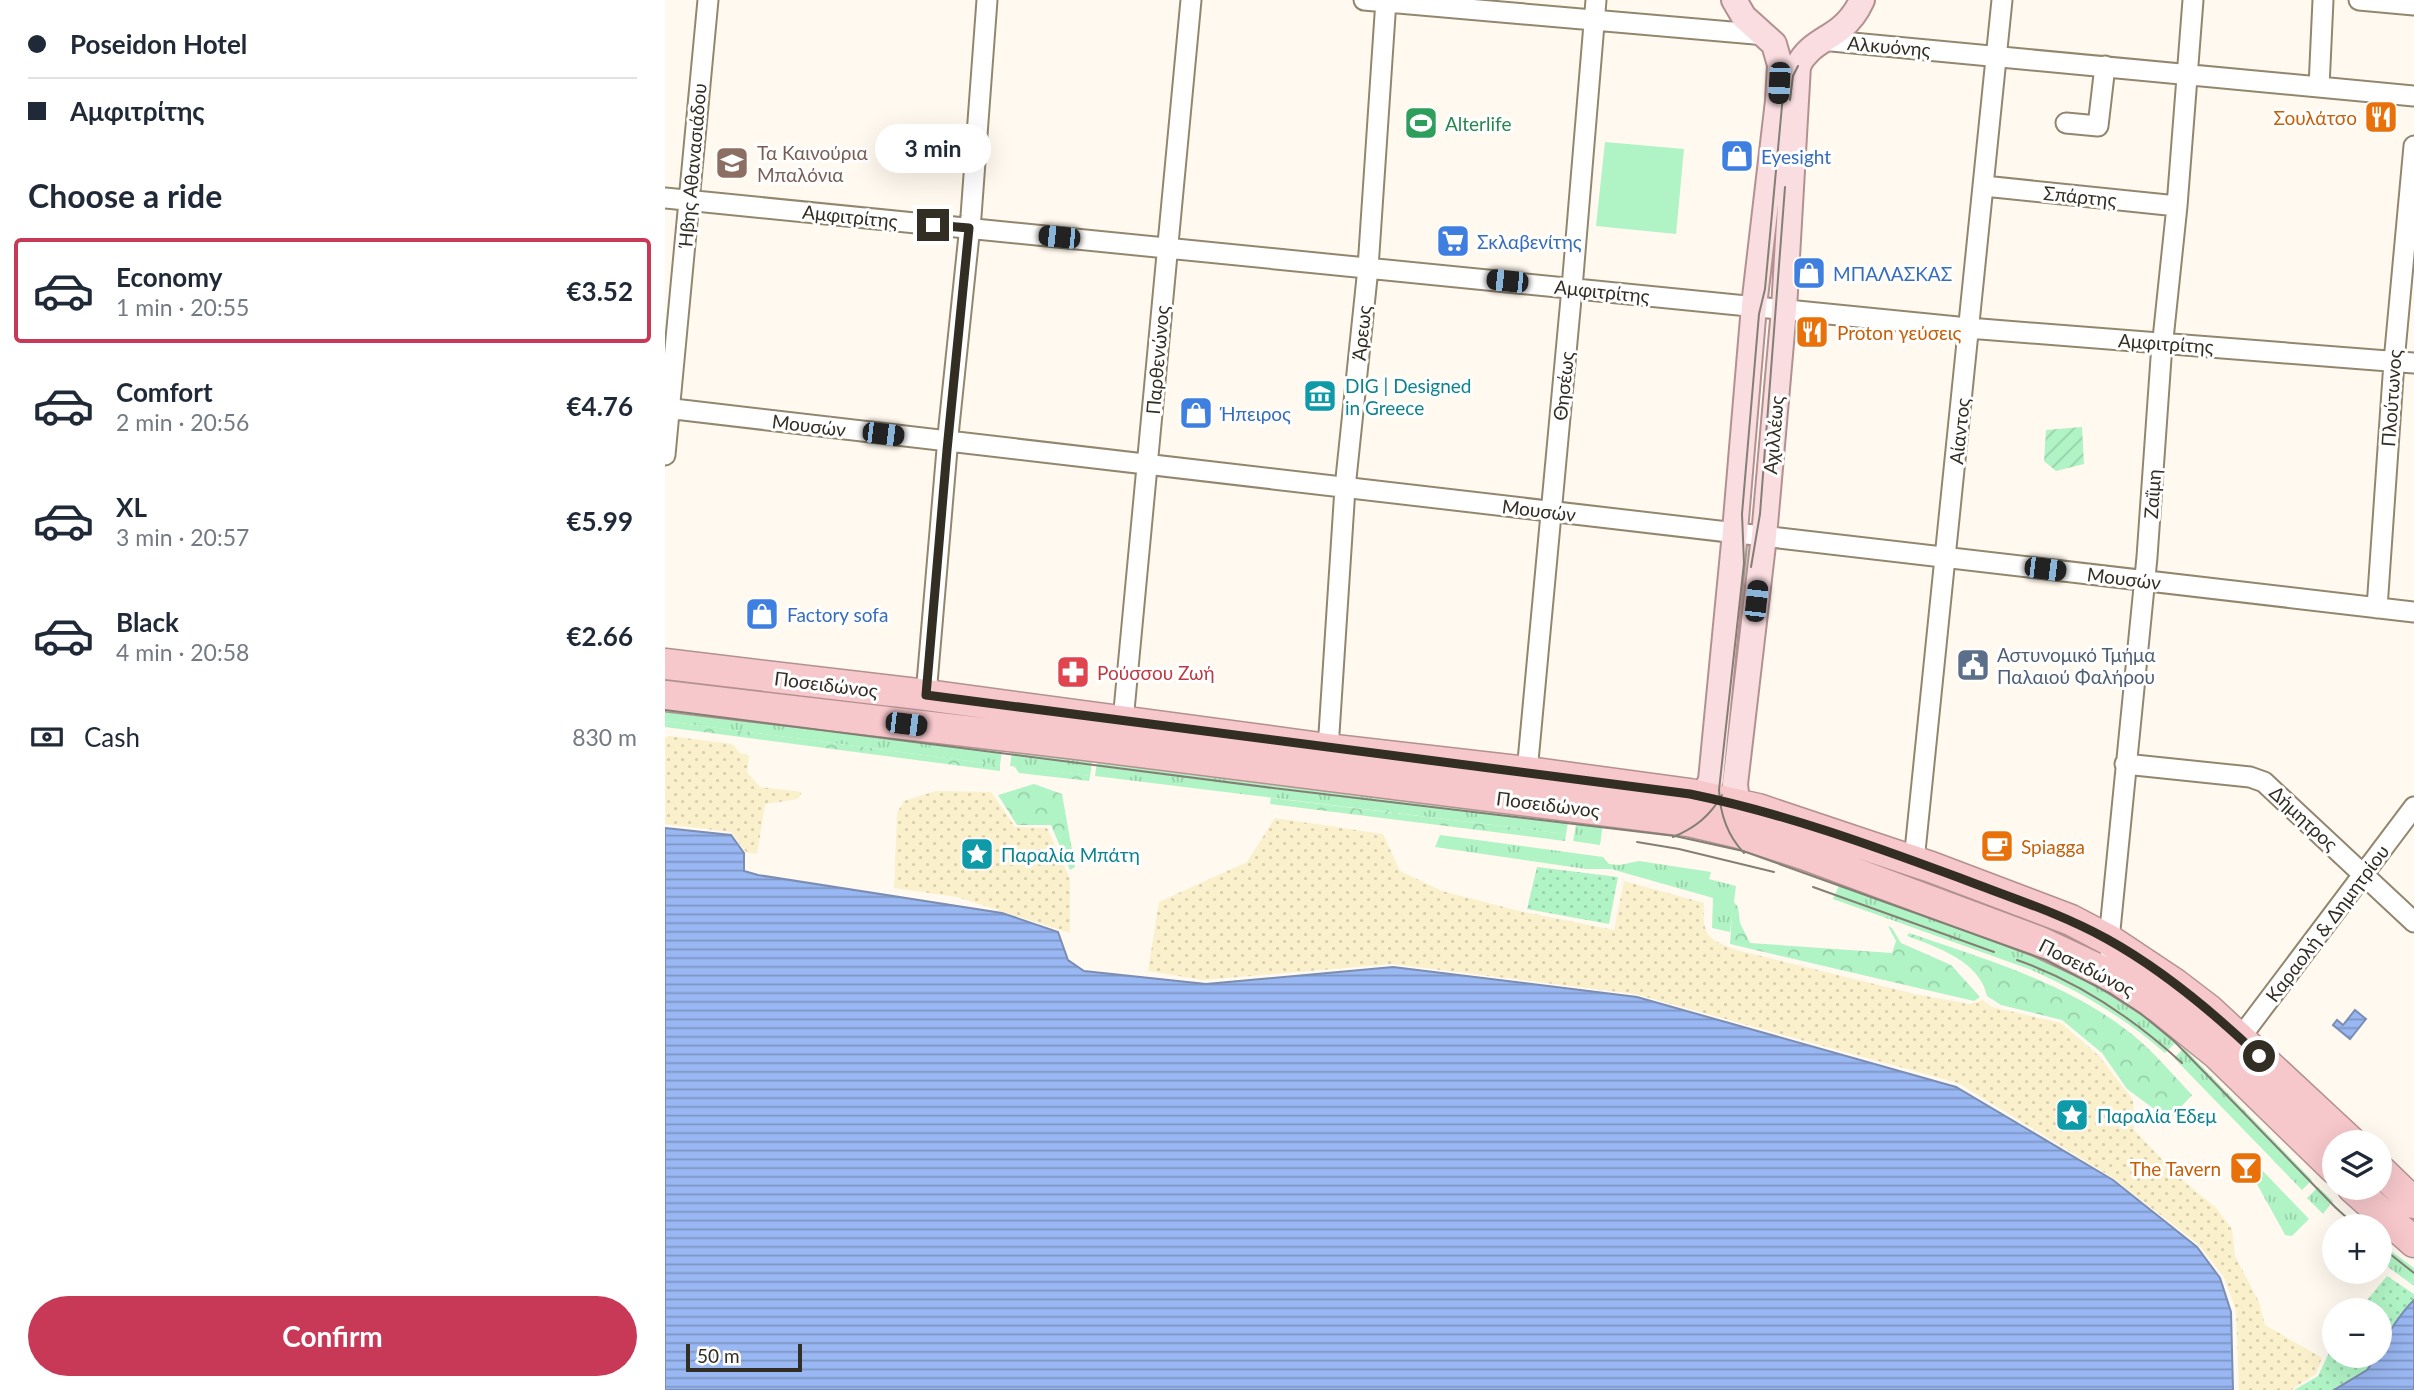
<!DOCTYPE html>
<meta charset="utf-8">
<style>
:root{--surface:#fff;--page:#f6f6f7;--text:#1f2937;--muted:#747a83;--line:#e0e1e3;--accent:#c83958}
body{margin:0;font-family:Lato,sans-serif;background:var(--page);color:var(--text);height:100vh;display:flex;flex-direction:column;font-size:26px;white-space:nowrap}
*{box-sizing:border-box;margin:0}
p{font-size:23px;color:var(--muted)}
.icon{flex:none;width:38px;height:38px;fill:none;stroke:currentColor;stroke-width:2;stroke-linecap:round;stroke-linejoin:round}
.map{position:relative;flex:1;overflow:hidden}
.panel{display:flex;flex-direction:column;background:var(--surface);width:665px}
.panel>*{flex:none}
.top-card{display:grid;align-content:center;height:154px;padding:0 28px;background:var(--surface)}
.controls{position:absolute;left:1657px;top:1130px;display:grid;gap:14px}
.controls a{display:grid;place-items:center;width:70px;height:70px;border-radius:50%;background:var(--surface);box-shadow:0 7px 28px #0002;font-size:35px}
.scale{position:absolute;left:21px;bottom:18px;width:116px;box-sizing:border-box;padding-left:7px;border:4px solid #332e24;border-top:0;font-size:19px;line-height:24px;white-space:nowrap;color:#332e24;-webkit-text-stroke:5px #fff;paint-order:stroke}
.end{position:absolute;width:32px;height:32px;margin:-16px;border:9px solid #332e24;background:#fff;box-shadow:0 0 0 4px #fff}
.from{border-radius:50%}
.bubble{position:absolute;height:49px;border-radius:24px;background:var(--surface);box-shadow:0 7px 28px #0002;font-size:23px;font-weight:700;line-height:49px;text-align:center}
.car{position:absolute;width:21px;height:42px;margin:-21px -10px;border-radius:9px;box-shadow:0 0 5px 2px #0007;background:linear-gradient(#222 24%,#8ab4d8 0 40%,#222 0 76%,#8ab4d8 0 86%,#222 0)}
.top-card b{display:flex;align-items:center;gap:24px;height:66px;font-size:26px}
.top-card b+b{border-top:2px solid var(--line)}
.top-card i{width:18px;height:18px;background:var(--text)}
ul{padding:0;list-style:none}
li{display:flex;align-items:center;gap:21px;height:105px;margin:0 14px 10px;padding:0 14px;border:4px solid transparent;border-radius:7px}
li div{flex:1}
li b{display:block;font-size:26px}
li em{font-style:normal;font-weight:700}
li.on{border-color:var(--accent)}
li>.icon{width:63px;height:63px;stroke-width:1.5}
h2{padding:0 28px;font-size:32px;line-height:84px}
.pay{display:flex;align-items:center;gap:18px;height:77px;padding:0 28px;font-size:26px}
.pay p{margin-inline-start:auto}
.button{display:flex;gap:14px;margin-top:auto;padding:14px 28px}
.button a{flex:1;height:80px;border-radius:42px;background:var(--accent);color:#fff;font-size:28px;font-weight:700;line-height:80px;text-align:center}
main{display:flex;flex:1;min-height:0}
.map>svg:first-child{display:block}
.grass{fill:url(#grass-tufts)}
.forest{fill:url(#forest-crowns)}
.sand{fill:url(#sand-dots)}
.park{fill:url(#park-dots)}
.garden{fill:url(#garden-furrows)}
.pitch{fill:#b0f3c5}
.water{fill:url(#water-rules);stroke:#7a8eb4;stroke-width:2}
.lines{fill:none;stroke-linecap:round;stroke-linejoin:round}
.minor-casing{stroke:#92866e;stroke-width:23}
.major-casing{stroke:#b29191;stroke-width:28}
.highway-casing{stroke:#b29191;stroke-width:33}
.minor{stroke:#fff;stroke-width:19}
.major{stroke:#fadde0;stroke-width:24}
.highway{stroke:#f6c7cb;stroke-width:30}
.tram{stroke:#847f75;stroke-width:2}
.route{stroke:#332e24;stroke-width:9}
.labels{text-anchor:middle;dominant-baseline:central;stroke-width:6;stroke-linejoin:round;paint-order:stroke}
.street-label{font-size:19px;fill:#332e24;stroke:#fff}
.food-label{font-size:19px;fill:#c56008;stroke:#fff;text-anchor:end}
.leisure-label{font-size:19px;fill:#27864d;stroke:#fff;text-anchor:start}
.education-label{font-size:19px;fill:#785e54;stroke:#fff;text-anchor:start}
.shop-label{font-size:19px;fill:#366cbe;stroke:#fff;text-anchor:start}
.culture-label{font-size:19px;fill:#0d838f;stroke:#fff;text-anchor:start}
.service-label{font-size:19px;fill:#4e5e75;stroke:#fff;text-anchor:start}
.health-label{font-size:19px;fill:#be3a42;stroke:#fff;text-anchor:start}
</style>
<main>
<section class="panel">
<div class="top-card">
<b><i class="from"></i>Poseidon Hotel</b>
<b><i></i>Αμφιτρίτης</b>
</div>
<h2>Choose a ride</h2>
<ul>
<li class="on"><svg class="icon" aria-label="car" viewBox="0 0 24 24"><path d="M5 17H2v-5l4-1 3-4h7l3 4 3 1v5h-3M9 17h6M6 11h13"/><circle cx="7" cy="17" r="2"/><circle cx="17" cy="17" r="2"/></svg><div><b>Economy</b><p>1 min · 20:55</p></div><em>€3.52</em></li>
<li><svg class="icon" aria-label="car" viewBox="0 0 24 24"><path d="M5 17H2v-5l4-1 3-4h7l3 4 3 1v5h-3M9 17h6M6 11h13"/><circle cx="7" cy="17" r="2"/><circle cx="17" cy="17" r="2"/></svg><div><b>Comfort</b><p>2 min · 20:56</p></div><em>€4.76</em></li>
<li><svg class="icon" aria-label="car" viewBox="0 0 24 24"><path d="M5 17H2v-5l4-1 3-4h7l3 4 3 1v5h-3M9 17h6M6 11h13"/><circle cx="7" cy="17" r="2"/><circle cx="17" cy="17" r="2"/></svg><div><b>XL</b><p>3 min · 20:57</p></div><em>€5.99</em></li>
<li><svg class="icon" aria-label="car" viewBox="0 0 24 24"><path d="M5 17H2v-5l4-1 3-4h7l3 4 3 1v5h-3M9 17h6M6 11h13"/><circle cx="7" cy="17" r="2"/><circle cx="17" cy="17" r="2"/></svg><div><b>Black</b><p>4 min · 20:58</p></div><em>€2.66</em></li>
</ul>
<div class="pay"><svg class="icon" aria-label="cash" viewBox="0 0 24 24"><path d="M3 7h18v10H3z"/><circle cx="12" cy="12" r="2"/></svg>Cash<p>830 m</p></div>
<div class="button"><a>Confirm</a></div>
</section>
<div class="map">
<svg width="1749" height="1390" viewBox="0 0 1749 1390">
<defs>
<pattern id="grass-tufts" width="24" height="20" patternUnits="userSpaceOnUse" patternTransform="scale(1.75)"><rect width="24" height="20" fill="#b0f3c5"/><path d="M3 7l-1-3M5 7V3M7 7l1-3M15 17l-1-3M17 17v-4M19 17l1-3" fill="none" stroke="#98d1a9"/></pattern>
<pattern id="forest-crowns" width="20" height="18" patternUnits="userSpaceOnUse" patternTransform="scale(1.75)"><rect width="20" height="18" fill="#b0f3c5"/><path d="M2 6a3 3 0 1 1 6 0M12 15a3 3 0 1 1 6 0" fill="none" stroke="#98d1a9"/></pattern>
<pattern id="sand-dots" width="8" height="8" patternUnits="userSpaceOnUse" patternTransform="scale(1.75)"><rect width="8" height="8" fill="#faf0cb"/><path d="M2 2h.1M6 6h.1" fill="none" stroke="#d7ceae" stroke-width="1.8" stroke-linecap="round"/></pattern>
<pattern id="park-dots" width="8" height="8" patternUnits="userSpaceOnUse" patternTransform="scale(1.75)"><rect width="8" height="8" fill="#b0f3c5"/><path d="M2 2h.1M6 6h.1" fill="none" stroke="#98d1a9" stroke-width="1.8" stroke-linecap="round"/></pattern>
<pattern id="garden-furrows" width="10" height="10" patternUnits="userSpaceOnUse" patternTransform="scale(1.75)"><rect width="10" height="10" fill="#b0f3c5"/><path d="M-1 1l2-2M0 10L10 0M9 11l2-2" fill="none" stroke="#98d1a9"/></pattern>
<pattern id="water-rules" width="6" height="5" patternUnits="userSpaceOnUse" patternTransform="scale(1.75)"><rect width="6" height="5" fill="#99b7f2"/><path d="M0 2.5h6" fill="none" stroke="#7d95c4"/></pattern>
</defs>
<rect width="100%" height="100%" fill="#fff9ef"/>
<path class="grass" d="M1076 544H1087L1077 677 1064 675Z
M0 707 337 750 335 765 0 721Z
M347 752 427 762 425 776 345 766Z
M432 762 607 785 608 779 904 817 901 834 430 776Z
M912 819 938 823 935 845 908 841Z
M775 835 938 857 944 864 954 865 974 861 1046 872 1044 879 1071 886 1065 932 1047 928 1048 898 946 869H921L770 847Z
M1176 881 1368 951 1468 1004 1513 1040 1500 1053C1459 1017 1414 991 1364 969L1168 899Z
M1519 1048 1647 1180 1637 1190 1509 1058Z
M1596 1169 1644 1219 1627 1236 1620 1235 1618 1231 1588 1177Z
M1653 1187 1668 1201 1658 1214 1642 1198Z
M1715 1243 1749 1268V1286L1715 1261Z"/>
<path class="forest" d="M0 721 335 765V771L0 727Z
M349 766 425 776 424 781 354 773Z
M369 784 397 794 410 867 405 870 386 825H352L333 795Z
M606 798 901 834 900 841 613 805 605 804Z
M1110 831 1137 837 1399 929 1397 933Z
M1068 901 1073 907 1075 923 1085 943 1227 953 1231 941 1223 926 1227 928 1236 943 1286 965 1315 997 1309 1001 1065 944Z
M1244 933C1323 960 1410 985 1475 1041 1494 1058 1510 1077 1527 1095L1504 1120 1462 1089 1437 1053 1397 1020 1336 1005 1322 996C1315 961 1271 947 1242 936Z"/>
<path class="sand" d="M4 736 67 744 75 753 84 755 82 772 95 787 137 792 133 799 100 804 92 854 81 852 66 832 0 824V738Z
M271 791 326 792 350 827 382 828 405 879V933L292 897 229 888 232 813 239 801Z
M610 818 718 834 735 871 777 891 854 911 949 930 959 881 1039 903C1037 936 1042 939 1072 950L1250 994 1305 1004 1318 1000 1327 1007 1396 1023 1434 1056 1468 1100 1469 1130 1515 1178 1551 1208 1567 1229 1570 1256 1594 1302 1600 1325 1657 1358 1651 1374 1626 1390H1574L1571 1310 1559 1277 1533 1244 1448 1178 1293 1083 970 994 727 964 538 980 483 971 494 902 582 862Z"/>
<path class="park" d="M872 867 953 877 944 924 862 909Z
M1722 1276 1749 1294V1300L1736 1315 1715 1351V1311H1693Z
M1669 1342 1670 1356H1712L1702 1370 1669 1390H1629L1653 1376Z"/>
<path class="garden" d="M1417 427 1419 464 1391 471 1379 461 1381 430Z"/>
<path class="pitch" d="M940 142 1019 149 1011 234 931 226Z"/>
<path class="water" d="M0 828 66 835 79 853V871L93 875 337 913 393 932 403 960 419 971 541 984 728 967 972 997 1291 1087 1448 1180 1532 1247 1555 1278 1566 1312 1568 1390H0Z
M1690 1010 1701 1019 1685 1039 1668 1025 1672 1020 1678 1025Z
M1749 1300V1390H1669L1702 1370 1712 1356H1715C1715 1341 1738 1311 1749 1300Z"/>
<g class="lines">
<defs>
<path id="minor" d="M699 0 1101 35
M1694 0 1749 5
M1156 40 1749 96
M1654 87 1658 0
M1401 123 1433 126 1440 66
M1319 186 1512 206
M0 198 1303 328 1749 363
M0 408 1749 612
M0 455 43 0
M1712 608 1729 362 1749 146
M261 695 284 426 306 216 322 0
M458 721 526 0
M663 749 680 488 703 268 721 0
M1460 764 1585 777 1599 782 1749 922
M862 772 907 288 931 0
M1249 861 1337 0
M1445 951 1444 940 1482 557 1496 358 1512 206 1528 0
M1575 1038 1749 807"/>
<path id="major" d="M1038 797 1046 780 1069 543 1089 306 1113 101 1115 65 1109 44 1079 17 1069 0
M1072 803 1070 784 1099 536 1119 309 1133 66C1142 46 1160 41 1176 28 1186 20 1192 11 1197 0"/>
<path id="highway" d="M0 664 261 695 663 749 862 772 1025 794 1093 809 1266 867 1406 920 1444 940 1510 984 1544 1010 1687 1143
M0 696 412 744 1023 821 1074 833 1141 855 1375 942 1439 972 1495 1008 1552 1054 1670 1169
M1715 1170 1749 1203
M1688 1188 1749 1242"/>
</defs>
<use href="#minor" class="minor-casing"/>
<use href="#major" class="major-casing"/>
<use href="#highway" class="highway-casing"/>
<use href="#minor" class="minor"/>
<use href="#major" class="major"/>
<use href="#highway" class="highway"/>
<path class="tram" d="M1125 100 1128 76 1133 66
M1086 567 1095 514 1120 187
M0 710 608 788 1010 836 1078 851 1381 960 1446 994 1475 1013 1509 1041 1670 1207 1692 1227
M1008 837C1030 828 1045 816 1057 795
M972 842 1014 849 1109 872
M1079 853C1062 835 1055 815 1054 790L1079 563 1077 514 1094 314 1100 289 1118 95 1115 65
M1148 887 1329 952
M1352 960C1415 982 1469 1019 1517 1063
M1715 1246 1749 1273"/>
</g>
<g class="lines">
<path class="route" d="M268 225 304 228 282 450 261 695 1025 794C1118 813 1206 845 1295 878 1344 897 1395 913 1442 939 1498 970 1548 1012 1594 1056"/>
</g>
<defs>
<symbol id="restaurant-square" viewBox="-11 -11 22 22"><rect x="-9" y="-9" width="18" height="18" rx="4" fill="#e8710a" stroke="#fff"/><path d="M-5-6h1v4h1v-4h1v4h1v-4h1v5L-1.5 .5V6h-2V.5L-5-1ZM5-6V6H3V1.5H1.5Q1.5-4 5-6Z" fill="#fff"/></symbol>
<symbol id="stadium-square" viewBox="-11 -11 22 22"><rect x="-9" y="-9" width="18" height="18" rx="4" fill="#2e9e5b" stroke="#fff"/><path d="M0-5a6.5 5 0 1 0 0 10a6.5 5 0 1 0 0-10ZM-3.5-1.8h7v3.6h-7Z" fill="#fff"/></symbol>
<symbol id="shop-square" viewBox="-11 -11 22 22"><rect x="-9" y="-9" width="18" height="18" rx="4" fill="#3f7fe0" stroke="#fff"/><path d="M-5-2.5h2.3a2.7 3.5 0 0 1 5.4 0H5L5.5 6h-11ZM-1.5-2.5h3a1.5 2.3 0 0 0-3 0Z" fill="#fff"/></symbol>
<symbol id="school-square" viewBox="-11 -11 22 22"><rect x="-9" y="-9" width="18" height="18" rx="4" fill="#8d6e63" stroke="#fff"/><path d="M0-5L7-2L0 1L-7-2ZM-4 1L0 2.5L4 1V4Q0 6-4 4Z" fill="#fff"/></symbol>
<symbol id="supermarket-square" viewBox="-11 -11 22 22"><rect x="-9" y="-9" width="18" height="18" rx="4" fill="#3f7fe0" stroke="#fff"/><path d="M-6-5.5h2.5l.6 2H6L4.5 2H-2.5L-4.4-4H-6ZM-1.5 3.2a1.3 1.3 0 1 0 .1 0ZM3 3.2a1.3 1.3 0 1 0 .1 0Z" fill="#fff"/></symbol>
<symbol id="museum-square" viewBox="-11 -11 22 22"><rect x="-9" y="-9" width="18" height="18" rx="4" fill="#0f9aa8" stroke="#fff"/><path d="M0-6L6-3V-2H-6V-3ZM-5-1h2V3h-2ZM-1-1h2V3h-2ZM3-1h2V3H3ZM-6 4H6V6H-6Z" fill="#fff"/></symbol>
<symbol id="civic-square" viewBox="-11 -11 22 22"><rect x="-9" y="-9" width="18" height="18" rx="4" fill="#5c6f8a" stroke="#fff"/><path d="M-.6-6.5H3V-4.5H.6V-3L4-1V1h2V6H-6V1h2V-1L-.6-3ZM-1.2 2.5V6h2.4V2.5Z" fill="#fff"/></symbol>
<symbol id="pharmacy-square" viewBox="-11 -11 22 22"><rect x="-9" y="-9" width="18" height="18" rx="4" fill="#e0444e" stroke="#fff"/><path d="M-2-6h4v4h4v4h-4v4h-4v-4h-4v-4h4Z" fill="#fff"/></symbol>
<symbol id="cafe-square" viewBox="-11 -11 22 22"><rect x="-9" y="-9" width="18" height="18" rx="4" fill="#e8710a" stroke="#fff"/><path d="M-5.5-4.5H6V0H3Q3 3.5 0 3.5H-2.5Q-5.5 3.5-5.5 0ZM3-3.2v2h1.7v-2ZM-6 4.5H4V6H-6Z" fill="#fff"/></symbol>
<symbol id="sight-square" viewBox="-11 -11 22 22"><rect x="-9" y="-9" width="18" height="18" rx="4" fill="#0f9aa8" stroke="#fff"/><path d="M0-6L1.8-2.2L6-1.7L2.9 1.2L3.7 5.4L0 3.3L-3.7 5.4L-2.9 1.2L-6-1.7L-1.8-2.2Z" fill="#fff"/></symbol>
<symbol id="bar-square" viewBox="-11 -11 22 22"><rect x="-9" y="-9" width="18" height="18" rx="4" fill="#e8710a" stroke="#fff"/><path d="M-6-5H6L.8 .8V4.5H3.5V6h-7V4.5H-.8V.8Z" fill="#fff"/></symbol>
</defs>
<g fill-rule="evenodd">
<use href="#restaurant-square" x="1697" y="98" width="38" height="38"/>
<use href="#stadium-square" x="737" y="104" width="38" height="38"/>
<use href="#shop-square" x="1053" y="137" width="38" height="38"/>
<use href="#school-square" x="48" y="144" width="38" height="38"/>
<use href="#supermarket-square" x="769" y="222" width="38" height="38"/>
<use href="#shop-square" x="1125" y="254" width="38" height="38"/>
<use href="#restaurant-square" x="1128" y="313" width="38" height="38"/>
<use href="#museum-square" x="636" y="377" width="38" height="38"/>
<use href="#shop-square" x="512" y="394" width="38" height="38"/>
<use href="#shop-square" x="78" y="595" width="38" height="38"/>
<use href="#civic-square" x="1289" y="646" width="38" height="38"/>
<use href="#pharmacy-square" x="389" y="653" width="38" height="38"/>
<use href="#cafe-square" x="1313" y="827" width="38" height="38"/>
<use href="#sight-square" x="293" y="835" width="38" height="38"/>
<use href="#sight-square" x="1388" y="1096" width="38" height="38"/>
<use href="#bar-square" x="1562" y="1149" width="38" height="38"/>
</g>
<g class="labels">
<g class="street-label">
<text transform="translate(1224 46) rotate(5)">Αλκυόνης</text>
<text transform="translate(27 165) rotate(-85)">Ήβης Αθανασιάδου</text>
<text transform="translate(1415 196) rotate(6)">Σπάρτης</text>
<text transform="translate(185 216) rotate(6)">Αμφιτρίτης</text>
<text transform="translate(937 291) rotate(6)">Αμφιτρίτης</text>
<text transform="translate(696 333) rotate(-84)">Άρεως</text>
<text transform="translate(1501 343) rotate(4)">Αμφιτρίτης</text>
<text transform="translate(492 360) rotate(-85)">Παρθενώνος</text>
<text transform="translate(898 386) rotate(-84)">Θησέως</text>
<text transform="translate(1726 398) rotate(-86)">Πλούτωνος</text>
<text transform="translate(144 425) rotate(7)">Μουσών</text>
<text transform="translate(1294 431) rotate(-84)">Αίαντος</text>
<text transform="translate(1108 435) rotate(-85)">Αχιλλέως</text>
<text transform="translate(1487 494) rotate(-86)">Ζαΐμη</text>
<text transform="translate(874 510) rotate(7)">Μουσών</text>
<text transform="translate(1459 578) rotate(7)">Μουσών</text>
<text transform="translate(161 684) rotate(7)">Ποσειδώνος</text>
<text transform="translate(883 804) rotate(7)">Ποσειδώνος</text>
<text transform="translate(1639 818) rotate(43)">Δήμητρος</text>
<text transform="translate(1662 923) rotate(-53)">Καραολή &amp; Δημητρίου</text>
<text transform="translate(1422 967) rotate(27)">Ποσειδώνος</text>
</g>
<g class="food-label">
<text x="1692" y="117">Σουλάτσο</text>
<text x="1172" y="332" text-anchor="start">Proton γεύσεις</text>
<text x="1356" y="846" text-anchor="start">Spiagga</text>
<text x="1556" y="1168">The Tavern</text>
</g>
<g class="leisure-label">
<text x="780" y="123">Alterlife</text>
</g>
<g class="education-label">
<text x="92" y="152">Τα Καινούρια<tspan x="92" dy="22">Μπαλόνια</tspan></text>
</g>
<g class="shop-label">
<text x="1096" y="156">Eyesight</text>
<text x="812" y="241">Σκλαβενίτης</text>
<text x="1168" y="273">ΜΠΑΛΑΣΚΑΣ</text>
<text x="556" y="413">Ήπειρος</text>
<text x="122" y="614">Factory sofa</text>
</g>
<g class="culture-label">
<text x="680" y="385">DIG | Designed<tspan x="680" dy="22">in Greece</tspan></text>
<text x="336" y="854">Παραλία Μπάτη</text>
<text x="1432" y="1115">Παραλία Έδεμ</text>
</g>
<g class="service-label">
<text x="1332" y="654">Αστυνομικό Τμήμα<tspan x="1332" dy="22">Παλαιού Φαλήρου</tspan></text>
</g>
<g class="health-label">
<text x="432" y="672">Ρούσσου Ζωή</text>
</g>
</g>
</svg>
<div class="controls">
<a><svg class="icon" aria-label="layers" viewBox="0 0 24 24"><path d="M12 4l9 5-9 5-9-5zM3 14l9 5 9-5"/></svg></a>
<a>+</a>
<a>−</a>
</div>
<div class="scale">50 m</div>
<i class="end from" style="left:1594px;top:1056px"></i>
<i class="end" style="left:268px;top:225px"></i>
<div class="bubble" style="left:210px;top:124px;width:116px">3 min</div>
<i class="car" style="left:1114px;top:83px;rotate:183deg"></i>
<i class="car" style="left:394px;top:237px;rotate:276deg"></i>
<i class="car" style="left:842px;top:281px;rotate:276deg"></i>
<i class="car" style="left:218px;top:434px;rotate:97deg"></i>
<i class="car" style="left:1380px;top:569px;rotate:97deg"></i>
<i class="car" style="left:1091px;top:601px;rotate:6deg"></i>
<i class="car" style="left:241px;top:724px;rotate:97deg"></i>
</div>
</main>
